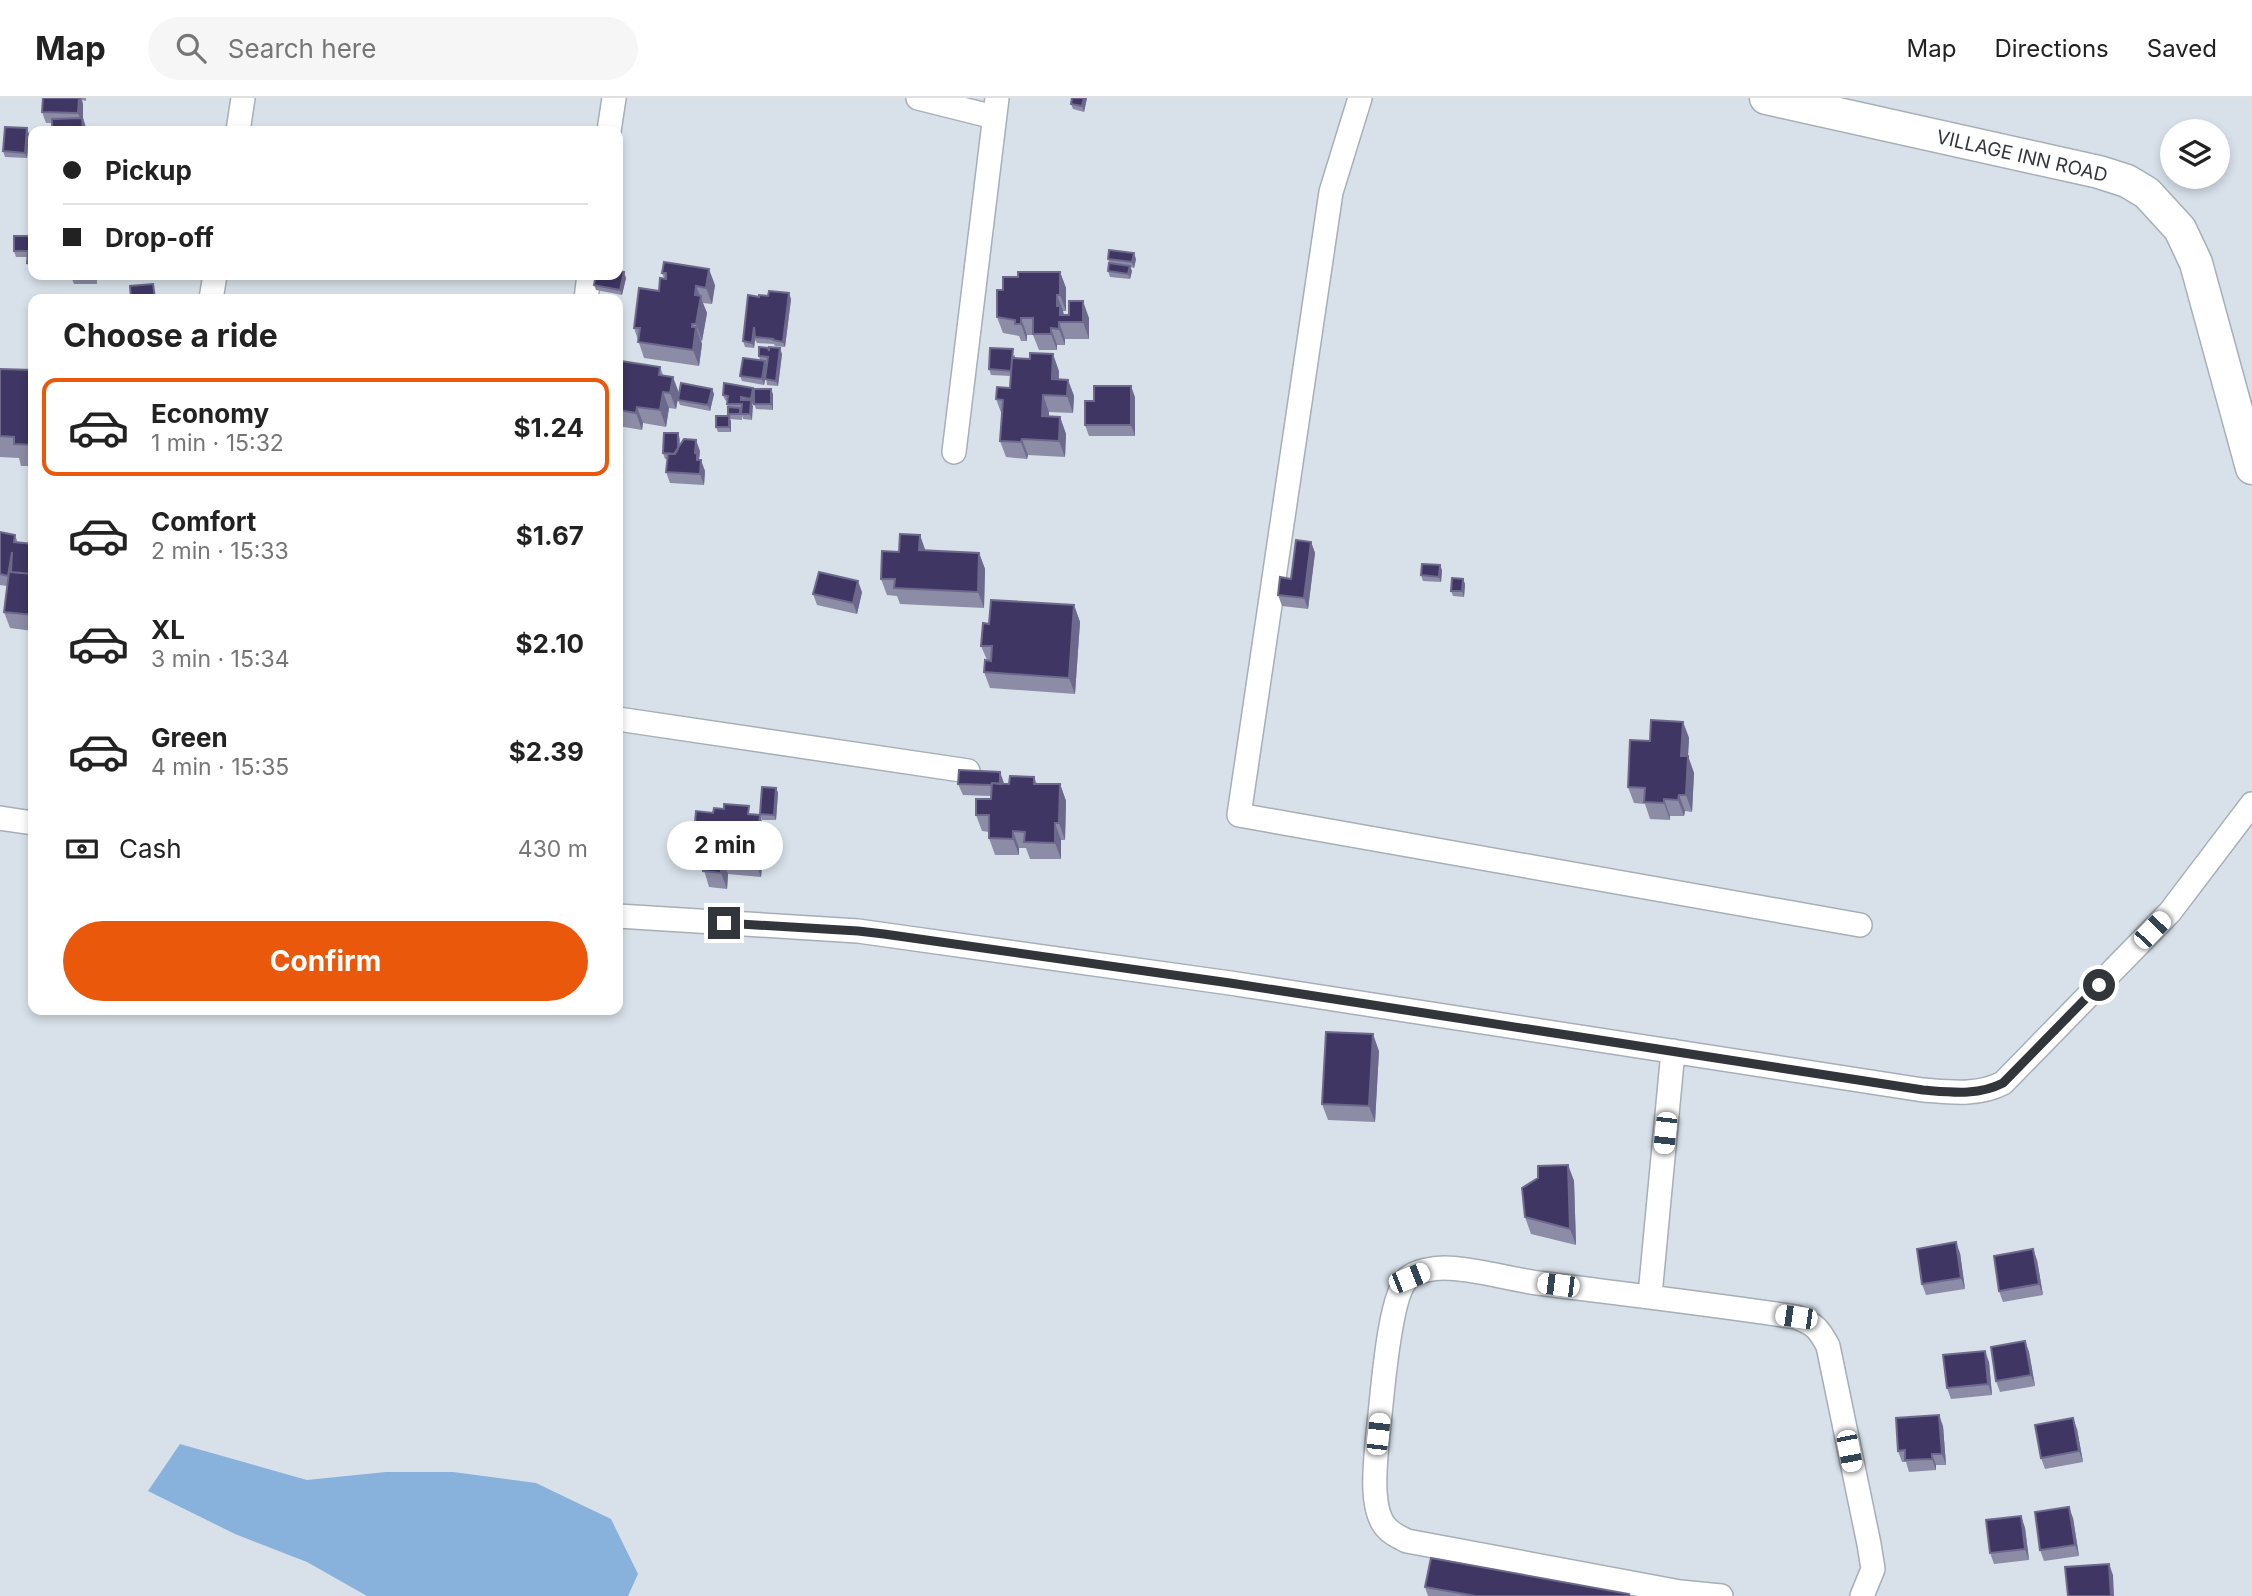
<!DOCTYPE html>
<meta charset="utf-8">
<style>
:root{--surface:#fff;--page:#f6f6f6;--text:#222;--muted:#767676;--line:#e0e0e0;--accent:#ea580c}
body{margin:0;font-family:Inter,sans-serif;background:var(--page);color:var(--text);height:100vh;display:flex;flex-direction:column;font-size:26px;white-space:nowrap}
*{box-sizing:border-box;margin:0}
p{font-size:23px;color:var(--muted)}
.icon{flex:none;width:38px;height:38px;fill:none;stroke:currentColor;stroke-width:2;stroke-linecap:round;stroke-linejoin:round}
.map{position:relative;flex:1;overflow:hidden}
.side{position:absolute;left:28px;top:196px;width:595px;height:721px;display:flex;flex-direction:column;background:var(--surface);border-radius:14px;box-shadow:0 4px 10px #0003}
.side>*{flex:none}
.banner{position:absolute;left:28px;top:28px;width:595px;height:154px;border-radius:14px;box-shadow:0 4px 10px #0003;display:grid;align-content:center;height:154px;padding:0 35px;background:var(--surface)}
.controls{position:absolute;left:2160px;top:21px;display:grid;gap:14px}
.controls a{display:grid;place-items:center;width:70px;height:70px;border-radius:50%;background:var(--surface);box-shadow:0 4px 10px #0003;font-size:35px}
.end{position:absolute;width:32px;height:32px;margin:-16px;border:9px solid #323539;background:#fff;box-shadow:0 0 0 4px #fff}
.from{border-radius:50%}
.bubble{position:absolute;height:49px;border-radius:24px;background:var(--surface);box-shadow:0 4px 10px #0003;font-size:23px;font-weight:700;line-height:49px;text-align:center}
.car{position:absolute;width:21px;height:42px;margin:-21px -10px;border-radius:9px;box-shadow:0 0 5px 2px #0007;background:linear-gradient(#fff 24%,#345 0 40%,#fff 0 76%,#345 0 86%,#fff 0)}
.banner b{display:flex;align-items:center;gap:24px;height:66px;font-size:26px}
.banner b+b{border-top:2px solid var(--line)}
.banner i{width:18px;height:18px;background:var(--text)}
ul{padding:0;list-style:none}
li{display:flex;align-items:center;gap:21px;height:98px;margin:0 14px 10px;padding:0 21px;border:4px solid transparent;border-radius:14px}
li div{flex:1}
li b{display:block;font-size:26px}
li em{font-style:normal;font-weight:700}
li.active{border-color:var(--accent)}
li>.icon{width:63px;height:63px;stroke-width:1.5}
h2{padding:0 35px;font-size:32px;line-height:84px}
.pay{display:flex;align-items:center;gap:18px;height:77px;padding:0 35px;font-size:26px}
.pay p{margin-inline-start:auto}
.cta{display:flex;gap:14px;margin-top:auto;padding:14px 35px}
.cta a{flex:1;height:80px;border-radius:42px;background:var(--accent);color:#fff;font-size:28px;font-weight:700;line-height:80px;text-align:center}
header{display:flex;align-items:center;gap:42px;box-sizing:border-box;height:98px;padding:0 35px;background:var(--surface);border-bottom:2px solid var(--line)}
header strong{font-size:33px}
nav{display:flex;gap:38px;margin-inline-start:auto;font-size:24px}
.search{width:490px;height:63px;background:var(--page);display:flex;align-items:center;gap:18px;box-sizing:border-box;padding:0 24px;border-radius:38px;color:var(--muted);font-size:26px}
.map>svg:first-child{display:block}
.water{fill:#88b2dc}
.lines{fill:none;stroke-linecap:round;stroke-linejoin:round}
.street-casing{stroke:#a6aeb7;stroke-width:26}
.secondary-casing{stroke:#a6aeb7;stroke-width:35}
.street{stroke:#fff;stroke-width:23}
.secondary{stroke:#fff;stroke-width:32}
.wall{fill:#8c8ca6}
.shaded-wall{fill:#6d698c}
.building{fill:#3f3663;stroke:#6d698c;stroke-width:2}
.route{stroke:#323539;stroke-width:9}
.labels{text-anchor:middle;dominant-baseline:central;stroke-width:7;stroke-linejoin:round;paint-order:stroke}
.street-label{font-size:19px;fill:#323539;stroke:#fff}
</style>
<header>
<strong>Map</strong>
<div class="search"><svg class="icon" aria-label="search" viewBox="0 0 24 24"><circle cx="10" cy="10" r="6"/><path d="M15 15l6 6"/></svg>Search here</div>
<nav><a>Map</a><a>Directions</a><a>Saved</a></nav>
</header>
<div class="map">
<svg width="2252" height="1498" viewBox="0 0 2252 1498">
<rect width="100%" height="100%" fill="#d8e1ea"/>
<path class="water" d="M180 1346 307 1382 386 1374H453L536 1385 611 1421 638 1476 628 1498H367L307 1464 235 1436 148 1393Z"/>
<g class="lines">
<defs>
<path id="street" d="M918 0 994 19
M1360 0 1331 94 1239 717 1860 827
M238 33 243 0
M609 33 614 0
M211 201 215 177
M586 201 589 177
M954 354 997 0
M618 621 968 673
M0 720 33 725
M618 818 858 833 1230 885 1923 992C1950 994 1978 998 2003 985L2170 814 2252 706
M1650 1197 1673 953
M1721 1498 1680 1494 1407 1443C1399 1439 1391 1436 1385 1428 1369 1408 1376 1360 1378 1335 1382 1305 1388 1198 1408 1180 1416 1173 1433 1170 1444 1170 1474 1170 1508 1181 1538 1185 1624 1196 1710 1206 1796 1219 1815 1226 1819 1231 1828 1248L1869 1446 1873 1471 1862 1498"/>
<path id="secondary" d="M1766 0 2099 74 2127 83 2147 95 2180 131 2196 165 2252 370"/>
</defs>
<use href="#street" class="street-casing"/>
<use href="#secondary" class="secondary-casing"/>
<use href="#street" class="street"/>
<use href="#secondary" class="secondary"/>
</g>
<path class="wall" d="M43 0H86V3L82 2 83 6V20L87 33H52V25H46L42 14Z
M1072 0H1087L1084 14 1073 11 1071 6Z
M29 36 27 60 5 59 3 53Z
M33 138V170H29L27 165V159H16L14 153Z
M1108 161H1136L1134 170 1130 169 1132 173 1130 181 1110 179 1108 173 1110 166Z
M1060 174 1066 190V213H1063V217L1089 220V241H1065V247H1057V252H1039L1033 237H1027V243H1021L1019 238 1003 235 997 219 1003 192 1018 179Z
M662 175 715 187 712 206 703 205 707 215 702 243 701 242 702 246 699 268 644 260 634 230 659 193 664 180Z
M97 177V186H74L72 181Z
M97 177H125V180L99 181Z
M626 180 622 197 596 192 594 187Z
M759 199 791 201 785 249 775 248 774 246 757 245 755 242 754 250 745 249 743 243Z
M769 253 782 256 778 288 767 287 766 279 764 287 742 283 740 278 760 262 759 258Z
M1015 257V260L1059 273V281L1068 282 1074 298 1073 315 1049 314V319H1060L1066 336 1065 359 1028 357 1027 361 1006 359 1000 343 1002 317 996 301 1010 290 1011 278 991 277 989 271Z
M660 269 663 277 679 295 676 311 669 310 666 329 643 325 642 332 618 328V272Z
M0 271 33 272V368H21L19 360 0 359Z
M712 291 714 296 710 313 680 307 678 302Z
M754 294 773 296V312L756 311 754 306V299L753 306H752V322L743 321 742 317V322L730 321 731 334H718L716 329 728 318 727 303 725 302 723 297Z
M1135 299V338H1089L1085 327 1094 303Z
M678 335 680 341V348L700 353 699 361 705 373 704 387 670 385 666 374 668 361H665L663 355Z
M0 434 15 437 18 445 33 446V533L10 530 4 514 7 488 0 487Z
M1311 444 1315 455 1308 511 1282 508 1278 497 1291 481Z
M926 453 979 455 985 471 984 510 900 506 897 498 887 497 881 481 899 454Z
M1442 472 1441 484 1423 483 1421 477Z
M1463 481 1465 486 1464 499 1453 498 1451 493Z
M862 494 857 516 817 507 813 496Z
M1074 507 1080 524 1075 596 990 590 984 574 987 562 981 548 989 526Z
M1683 624 1689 640 1688 658 1694 675 1692 714 1685 713 1684 718H1670V722L1650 721 1645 706 1634 705 1628 689 1650 643Z
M1034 679 1037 686H1060L1066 703 1065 742H1061V761H1030L1026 750H1019V757H995L989 740V734L982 733 976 717 991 701V698L963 697 958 686H1009Z
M776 690 778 695 776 722H762L760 716Z
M724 711 752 717 765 733 761 779 728 776 727 791 709 789 701 762V753H700L694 736 713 715Z
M1379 953 1375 1024 1328 1022 1322 1006Z
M1568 1067 1574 1083 1576 1147 1531 1136 1525 1119Z
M1960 1155 1965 1191 1926 1197 1922 1186Z
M2037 1162 2043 1197 2003 1204 1999 1193Z
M2025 1243 2029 1254 2035 1288 2000 1294 1996 1283Z
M1989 1264 1992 1297 1951 1301 1947 1290Z
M1943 1328 1946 1367H1936V1372L1909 1374 1906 1364H1902L1898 1353Z
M2077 1331 2083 1364 2045 1371 2041 1360Z
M2021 1418 2025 1430 2029 1462 1994 1466 1990 1455Z
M2073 1420 2079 1458 2044 1463 2040 1452Z
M1425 1489 1629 1496 1630 1498H1428Z"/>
<path class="shaded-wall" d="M79 0H81L83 6V20L87 33H83L82 26 78 15Z
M1084 0H1087L1084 14 1082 8Z
M27 30 29 36 27 60 25 55Z
M1134 155 1136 161 1134 170 1132 164Z
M1130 168 1132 173 1130 181 1128 176Z
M709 171 715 187 712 206 706 190Z
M624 174 626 180 622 197 620 192Z
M1060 174 1066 190V213L1060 197Z
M696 188 707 215 702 243 696 226 695 197Z
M789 195 791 201 785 249 783 244Z
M1057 197 1063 213 1066 224H1063L1057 208Z
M1083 203 1089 220V241L1083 224Z
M1021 220 1027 237V243L1021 226Z
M1059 224 1065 241V247L1059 231Z
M692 226 695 235 696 229 702 246 699 268 693 252Z
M754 229 755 241 754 250 752 245Z
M1051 230 1057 247V252L1051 236Z
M780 250 782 256 778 288 776 283Z
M1053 256 1059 273 1058 297 1052 281Z
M765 263 767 269 764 287 762 281Z
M673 279 679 295 676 311 670 295Z
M1068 282 1074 298 1073 315 1067 298Z
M1131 288 1135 299V338L1131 327Z
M753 290 755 295 753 306 751 301Z
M712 291 714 296 710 313 708 307Z
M771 291 773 296V312L771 306Z
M663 294 669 310 666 329 660 312Z
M1043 297 1049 314 1048 335 1042 318Z
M751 302 753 308 752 322 750 316Z
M637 309 643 325 642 332 636 315Z
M729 318 731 323V334L729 329Z
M1060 319 1066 336 1065 359 1059 343Z
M1022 341 1028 357 1027 361 1021 344Z
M696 342 700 353 699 361 701 365V362L705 373 704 387 700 376 695 355Z
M920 437 926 454 919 452Z
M1311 444 1315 455 1308 511 1304 500Z
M979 455 985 471 984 510 978 494Z
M1440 467 1442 472 1441 484 1439 479Z
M1463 481 1465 486 1464 499 1462 493Z
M858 483 862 494 857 516 853 505Z
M1074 507 1080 524 1075 596 1069 580Z
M1683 624 1689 640 1687 675 1681 658Z
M1688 658 1694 675 1692 714 1686 697Z
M1000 674 1004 685V699L1000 688Z
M1060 686 1066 703 1065 742 1059 725Z
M776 690 778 695 776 722 774 717Z
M1679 697 1685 713 1684 718 1678 702Z
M1664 701 1670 718V722L1664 705Z
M760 717 765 733 761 779 755 763Z
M1055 725 1061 742V761L1055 745Z
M1013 733 1019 750V757L1013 741Z
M722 760 728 776 727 791 721 775Z
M1373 936 1379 953 1375 1024 1369 1008Z
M1568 1067 1574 1083 1576 1147 1570 1131Z
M1956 1144 1960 1155 1965 1191 1961 1180Z
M2033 1151 2037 1162 2043 1197 2039 1186Z
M2025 1243 2029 1254 2035 1288 2031 1277Z
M1985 1253 1989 1264 1992 1297 1988 1286Z
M1939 1317 1943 1328 1946 1367 1942 1356Z
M2073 1320 2077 1331 2083 1364 2079 1353Z
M1932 1356 1936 1367V1372L1932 1361Z
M2069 1409 2073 1420 2079 1458 2075 1447Z
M2021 1418 2025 1430 2029 1462 2025 1451Z
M2109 1466 2113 1477 2114 1498H2111Z"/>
<path class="building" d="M43 0H79L78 15 42 14Z
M1072 0H1084L1082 8 1071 6Z
M82 20 83 33H52V21Z
M5 29 27 30 25 55 3 53Z
M14 138H33V165H27L28 153H14Z
M1109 152 1134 155 1132 164 1108 161Z
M664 164 709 171 706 190 696 188 695 197 701 198 696 226H692V229H696L693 252 638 244 640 230H634L639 190 659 193 660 180 666 181V175H662Z
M1109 165 1130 168 1128 176 1108 173Z
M618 173 624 174 620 192 594 187 596 177H618Z
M1018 174H1060V197H1057V208H1060V217H1069V203H1083V224H1059V231L1051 230V236H1033V220H1021V226H1015V222L997 219V192H1003V179H1018Z
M72 177H95V180L72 181Z
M153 186 155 200 131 201 130 188Z
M769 193 789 195 783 244 773 242V241L755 239 754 229 752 245 743 243 748 197 759 199V197L768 198Z
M759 249 768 250 769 253V249L780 250 776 283 765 281 768 259 759 258Z
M990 250 1013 251 1011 273 989 271Z
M1030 255 1053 256 1052 281 1068 282 1067 298 1043 297 1042 318 1060 319 1059 343 1022 341 1021 344 1000 343 1003 302 996 301 997 289 1010 290 1012 260 1030 261Z
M743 260 765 263 762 281 740 278Z
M621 263 660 269 659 277 673 279 670 295 663 294 660 312 637 309 636 315 618 312V272H620Z
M0 271 33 272V347L14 346V339L0 338Z
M681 285 712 291 708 307 678 302Z
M724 285 753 290 751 301 741 299V302H751L750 316H741L742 306H727L728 298 723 297Z
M1094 288H1131V327H1085V303H1094Z
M754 291H771V306H754Z
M728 309 740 310V316H728Z
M716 318H729V329H716Z
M664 335H678V351L675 356 663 355Z
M684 341 696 342 695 355 697 356V362H701L700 376 666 374 668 356H674Z
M0 434 15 437 14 444 33 446V476L11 474 12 454 8 478 0 476Z
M900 436 920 437 919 452 979 455 978 494 894 490 895 481H881L882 453 899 454Z
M1296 442 1311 444 1304 500 1278 497 1280 479 1291 481Z
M1422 466 1440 467 1439 479 1421 477Z
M9 474 33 476V517L4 514Z
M819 474 858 483 853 505 813 496Z
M1452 480 1463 481 1462 493H1451Z
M991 502 1074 507 1069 580 984 574 985 562 991 563 992 548H981L983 525 989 526Z
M1651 622 1683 624 1681 658H1688L1686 697H1679L1678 702 1664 701V705L1644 704 1645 690 1628 689 1630 642 1650 643Z
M959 672 1000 674V686L992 685 991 687 958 686Z
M1010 678 1034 679V686H1060L1059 725H1055V745L1024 744 1025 734 1013 733V741L989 740V717H976V701H991L992 685 1009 686Z
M762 689 776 690 774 717 760 716Z
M724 706 749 708 748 716 760 717 755 763 722 760 721 775 703 773 704 762H701L702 749 699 748 701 737 694 736 696 713 713 715 714 710 724 711Z
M1326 934 1373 936 1369 1008 1322 1006Z
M1568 1067 1570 1131 1525 1119 1522 1090 1538 1080V1068Z
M1956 1144 1961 1180 1922 1186 1917 1151Z
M2033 1151 2039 1186 1999 1193 1994 1158Z
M2025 1243 2031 1277 1996 1283 1991 1249Z
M1985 1253 1988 1286 1947 1290 1943 1257Z
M1939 1317 1942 1356H1932V1361L1905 1362V1352L1898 1353 1896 1320Z
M2073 1320 2079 1353 2041 1360 2035 1327Z
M2069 1409 2075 1447 2040 1452 2035 1414Z
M2021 1418 2025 1451 1990 1455 1986 1422Z
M1431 1460 1629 1496V1498H1476L1425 1489Z
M2109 1466 2111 1498H2068L2065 1469Z"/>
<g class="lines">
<path class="route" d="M724 825 858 833 884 836 1230 885 1923 992C1950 994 1978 998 2003 985L2099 887"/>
</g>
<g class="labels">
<g class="street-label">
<text transform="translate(2022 58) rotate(13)">VILLAGE INN ROAD</text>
</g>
</g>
</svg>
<div class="controls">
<a><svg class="icon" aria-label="layers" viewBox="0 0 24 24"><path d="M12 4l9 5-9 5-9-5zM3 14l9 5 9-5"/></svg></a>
</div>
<i class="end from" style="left:2099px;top:887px"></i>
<i class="end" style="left:724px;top:825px"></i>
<div class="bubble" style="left:667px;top:723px;width:116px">2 min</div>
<i class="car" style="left:2152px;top:832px;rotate:44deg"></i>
<i class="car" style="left:1665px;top:1035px;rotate:186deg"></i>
<i class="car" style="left:1409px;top:1180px;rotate:68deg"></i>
<i class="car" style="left:1558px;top:1187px;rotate:277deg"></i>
<i class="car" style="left:1796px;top:1219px;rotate:278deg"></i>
<i class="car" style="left:1378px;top:1336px;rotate:6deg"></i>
<i class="car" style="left:1849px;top:1353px;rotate:169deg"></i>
<div class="banner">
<b><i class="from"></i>Pickup</b>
<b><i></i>Drop-off</b>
</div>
<section class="side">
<h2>Choose a ride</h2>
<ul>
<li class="active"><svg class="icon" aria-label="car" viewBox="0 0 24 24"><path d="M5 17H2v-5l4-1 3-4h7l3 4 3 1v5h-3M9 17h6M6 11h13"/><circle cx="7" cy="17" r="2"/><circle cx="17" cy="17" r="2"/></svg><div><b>Economy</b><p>1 min · 15:32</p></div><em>$1.24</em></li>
<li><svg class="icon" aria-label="car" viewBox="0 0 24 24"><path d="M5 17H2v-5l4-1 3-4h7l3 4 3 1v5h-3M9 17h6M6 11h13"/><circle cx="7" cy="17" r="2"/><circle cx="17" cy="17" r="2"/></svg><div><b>Comfort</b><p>2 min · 15:33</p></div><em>$1.67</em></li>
<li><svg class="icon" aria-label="car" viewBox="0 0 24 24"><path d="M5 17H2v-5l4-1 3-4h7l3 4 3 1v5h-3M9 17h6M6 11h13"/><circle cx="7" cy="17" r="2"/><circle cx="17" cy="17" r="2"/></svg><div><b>XL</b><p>3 min · 15:34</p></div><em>$2.10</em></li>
<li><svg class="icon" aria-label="car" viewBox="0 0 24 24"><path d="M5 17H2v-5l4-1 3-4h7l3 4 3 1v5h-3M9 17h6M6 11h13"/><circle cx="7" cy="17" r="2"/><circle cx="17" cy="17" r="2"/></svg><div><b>Green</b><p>4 min · 15:35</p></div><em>$2.39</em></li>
</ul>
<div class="pay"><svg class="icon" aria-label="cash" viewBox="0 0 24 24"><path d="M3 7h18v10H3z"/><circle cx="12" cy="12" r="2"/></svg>Cash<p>430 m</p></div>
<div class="cta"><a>Confirm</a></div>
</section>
</div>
